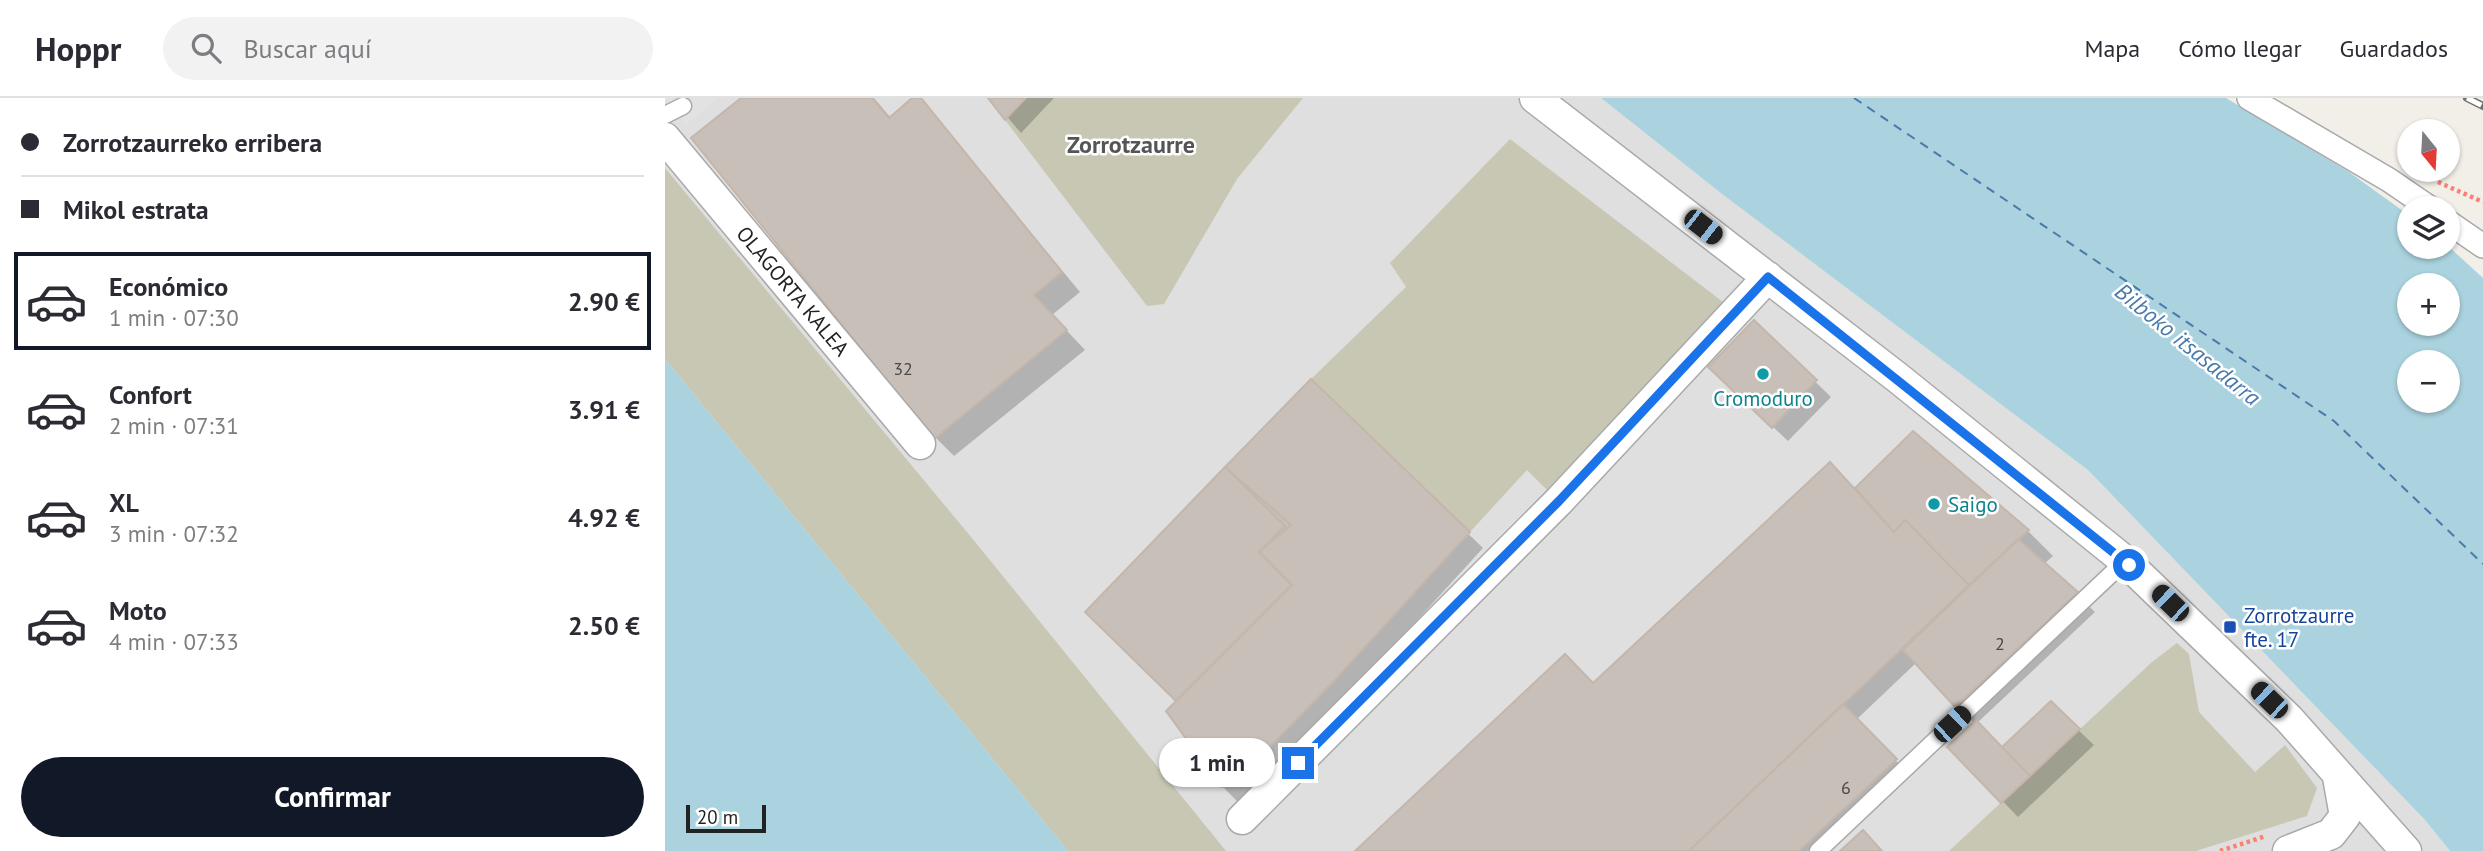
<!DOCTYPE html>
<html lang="es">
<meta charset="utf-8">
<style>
:root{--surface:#fff;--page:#f2f2f3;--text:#2b2b33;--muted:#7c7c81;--line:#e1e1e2;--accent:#111827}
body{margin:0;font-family:"PT Sans",sans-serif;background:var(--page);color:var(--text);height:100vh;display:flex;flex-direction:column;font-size:26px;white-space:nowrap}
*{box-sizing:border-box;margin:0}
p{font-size:23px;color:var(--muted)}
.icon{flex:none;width:38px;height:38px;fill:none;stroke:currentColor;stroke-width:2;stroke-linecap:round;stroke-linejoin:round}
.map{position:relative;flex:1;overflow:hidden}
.side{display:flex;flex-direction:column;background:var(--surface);width:665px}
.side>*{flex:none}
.hud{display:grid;align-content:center;height:154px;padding:0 21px;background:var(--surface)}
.needle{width:46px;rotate:162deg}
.controls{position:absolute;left:1732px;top:21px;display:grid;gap:14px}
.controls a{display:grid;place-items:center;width:63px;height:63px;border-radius:50%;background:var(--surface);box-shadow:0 2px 5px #0004;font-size:35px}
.scale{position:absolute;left:21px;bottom:18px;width:80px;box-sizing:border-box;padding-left:7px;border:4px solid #222;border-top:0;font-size:19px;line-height:24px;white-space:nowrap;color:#222;-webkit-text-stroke:5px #fff;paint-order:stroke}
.end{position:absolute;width:32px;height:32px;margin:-16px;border:9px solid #1a73e8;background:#fff;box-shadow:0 0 0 4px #fff}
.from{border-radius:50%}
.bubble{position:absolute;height:49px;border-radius:24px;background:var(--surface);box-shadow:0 2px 5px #0004;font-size:23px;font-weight:800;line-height:49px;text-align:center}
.car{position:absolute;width:21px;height:42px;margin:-21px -10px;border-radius:9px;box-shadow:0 0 5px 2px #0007;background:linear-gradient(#222 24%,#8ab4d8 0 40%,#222 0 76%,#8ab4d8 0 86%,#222 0)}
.hud b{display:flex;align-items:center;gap:24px;height:66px;font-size:26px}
.hud b+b{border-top:2px solid var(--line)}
.hud i{width:18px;height:18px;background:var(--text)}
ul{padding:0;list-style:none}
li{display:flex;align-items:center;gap:21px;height:98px;margin:0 14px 10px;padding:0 7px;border:4px solid transparent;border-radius:0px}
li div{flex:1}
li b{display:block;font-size:26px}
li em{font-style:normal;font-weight:800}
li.current{border-color:var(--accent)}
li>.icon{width:63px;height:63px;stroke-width:1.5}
.primary-button{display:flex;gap:14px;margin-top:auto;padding:14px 21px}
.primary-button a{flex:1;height:80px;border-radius:42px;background:var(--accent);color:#fff;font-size:28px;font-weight:800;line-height:80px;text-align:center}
header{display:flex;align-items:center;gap:42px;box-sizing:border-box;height:98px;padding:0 35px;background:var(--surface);border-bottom:2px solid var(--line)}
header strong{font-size:33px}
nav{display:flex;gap:38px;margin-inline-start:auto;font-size:24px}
.search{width:490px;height:63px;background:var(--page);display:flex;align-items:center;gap:18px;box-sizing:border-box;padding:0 24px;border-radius:38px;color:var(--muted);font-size:26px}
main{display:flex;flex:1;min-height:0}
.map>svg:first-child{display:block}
.residential{fill:#e0dfdf}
.construction{fill:#c7c7b4}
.parking{fill:#e2e2e2}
.water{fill:#aad3df;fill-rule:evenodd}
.shadow{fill:#0003}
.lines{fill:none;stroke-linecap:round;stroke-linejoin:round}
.ferry{stroke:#4a7aab;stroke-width:2;stroke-dasharray:9 7;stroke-linecap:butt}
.building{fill:#c7bfb8;stroke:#c4b6ab;stroke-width:2}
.service-casing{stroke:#a9a9a9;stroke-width:19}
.pedestrian-casing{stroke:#a9a9a9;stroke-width:26}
.minor-casing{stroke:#a9a9a9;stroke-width:33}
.path{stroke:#fa8072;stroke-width:4.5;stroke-dasharray:3.5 3.5;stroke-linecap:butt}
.service{stroke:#fff;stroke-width:16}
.pedestrian{stroke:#fff;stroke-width:23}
.minor{stroke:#fff;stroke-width:30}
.rail-casing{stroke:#707070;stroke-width:8}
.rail{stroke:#fff;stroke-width:5;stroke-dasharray:16;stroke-linecap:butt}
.route{stroke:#1a73e8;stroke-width:9}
.culture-dot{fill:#0f9aa8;stroke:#fff;stroke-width:2.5}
.transit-dot{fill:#1a4fb4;stroke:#fff;stroke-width:2.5}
.labels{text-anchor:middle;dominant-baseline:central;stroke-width:5;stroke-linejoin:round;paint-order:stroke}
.number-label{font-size:18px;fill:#4b4948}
.street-label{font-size:21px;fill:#222;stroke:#fff}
.culture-label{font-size:21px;fill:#0d838f;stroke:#fff}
.transit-label{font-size:21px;fill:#164399;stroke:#fff;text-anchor:start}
.water-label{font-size:23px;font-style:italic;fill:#4a7aab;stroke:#fff}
.quarter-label{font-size:24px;font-weight:bold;fill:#555;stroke:#fff}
</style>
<header>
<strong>Hoppr</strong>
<div class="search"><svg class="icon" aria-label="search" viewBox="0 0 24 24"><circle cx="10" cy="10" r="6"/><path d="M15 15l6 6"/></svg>Buscar aquí</div>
<nav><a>Mapa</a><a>Cómo llegar</a><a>Guardados</a></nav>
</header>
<main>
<section class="side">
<div class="hud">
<b><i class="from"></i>Zorrotzaurreko erribera</b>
<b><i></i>Mikol estrata</b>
</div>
<ul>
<li class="current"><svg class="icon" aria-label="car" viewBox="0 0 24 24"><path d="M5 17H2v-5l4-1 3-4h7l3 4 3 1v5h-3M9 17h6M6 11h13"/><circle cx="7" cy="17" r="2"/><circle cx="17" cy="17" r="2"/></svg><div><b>Económico</b><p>1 min · 07:30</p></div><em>2.90 €</em></li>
<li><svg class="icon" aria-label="car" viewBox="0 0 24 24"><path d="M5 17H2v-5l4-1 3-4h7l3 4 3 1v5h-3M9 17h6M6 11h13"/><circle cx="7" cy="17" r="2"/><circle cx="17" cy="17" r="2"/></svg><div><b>Confort</b><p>2 min · 07:31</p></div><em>3.91 €</em></li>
<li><svg class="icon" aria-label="car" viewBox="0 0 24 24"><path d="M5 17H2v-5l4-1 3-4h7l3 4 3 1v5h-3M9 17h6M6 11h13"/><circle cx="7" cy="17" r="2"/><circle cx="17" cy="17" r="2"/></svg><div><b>XL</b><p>3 min · 07:32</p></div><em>4.92 €</em></li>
<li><svg class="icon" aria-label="car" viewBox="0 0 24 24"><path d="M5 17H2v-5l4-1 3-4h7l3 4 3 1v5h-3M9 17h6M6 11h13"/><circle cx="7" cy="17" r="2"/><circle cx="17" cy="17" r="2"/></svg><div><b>Moto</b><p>4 min · 07:33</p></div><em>2.50 €</em></li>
</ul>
<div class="primary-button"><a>Confirmar</a></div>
</section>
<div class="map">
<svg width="1818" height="753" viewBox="0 0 1818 753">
<rect width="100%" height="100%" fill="#f2efe9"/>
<path class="residential" d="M0 0H936L1057 96 1423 372 1760 722 1785 753H403L0 261Z"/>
<path class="construction" d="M361 0H638L572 81 499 206 482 208 340 22Z
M845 41 1058 204 882 392 862 372 805 434 646 281 741 189 725 165Z
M0 70 311 445 561 753H403L0 261Z
M1512 545 1524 556 1534 614 1590 674 1620 647 1652 690 1642 718 1531 753H1284L1487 564Z"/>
<path class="parking" d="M0 0H54L20 27Z"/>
<path class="water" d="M936 0H1561L1684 74 1745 118V149L1783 148 1818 180V753H1785L1760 722 1423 372 1057 96ZM1745 187H1783V226H1745ZM1745 264H1783V303H1745Z
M0 261 403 753H0Z"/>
<path class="shadow" d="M78 0H209L226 20 254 0 415 194 387 217 420 252 289 358 270 339Z
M326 0H389L356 35Z
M1089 224 1166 299 1123 343 1061 284Z
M646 283 818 450 682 599 583 701 572 703 557 688 513 604Z
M1249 336 1363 433 1388 458 1379 466 1430 514 1312 625 1337 651 1386 606 1429 647 1353 719 1285 649 1309 625 1252 564 1191 622 1245 677 1165 753H693L928 587 1190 393Z"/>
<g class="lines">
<path class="ferry" d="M1189 0 1669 323 1818 466"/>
</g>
<path class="building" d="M76 0H207L224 20 247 0H256L397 174 369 197 402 232 269 341 26 40Z
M323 0H361L340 22Z
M1089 222 1152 282 1107 330 1043 269Z
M646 281 805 434 668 584 568 687 556 689 501 613 627 487 594 454 620 428 560 369Z
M1248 333 1364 432 1304 487 1240 422 1229 434 1190 390Z
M1165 364 1229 434 1240 422 1304 487 1024 753H690L900 556 928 585Z
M560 369 626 427 594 454 627 487 511 603 420 514Z
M1353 441 1413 494 1290 609 1238 552Z
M1386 603 1415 631 1365 678 1337 649Z
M1178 606 1232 661 1134 753H1024Z
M1311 622 1365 678 1336 705 1282 649Z
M1198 732 1217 753H1175Z"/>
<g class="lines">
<defs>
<path id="service" d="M0 17 18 8
M1153 753 1460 463"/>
<path id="pedestrian" d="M1584 0 1724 82 1765 110
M1783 124 1818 148"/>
<path id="minor" d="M870 0 1233 280 1460 463 1624 621 1741 753
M0 40 255 346
M577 721 894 403 1103 179
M1623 753 1666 736 1680 718 1673 679"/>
</defs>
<use href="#service" class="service-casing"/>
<use href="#pedestrian" class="pedestrian-casing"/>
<use href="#minor" class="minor-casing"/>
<path class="path" d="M1773 84 1818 104
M1555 753 1601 738"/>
<use href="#service" class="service"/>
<use href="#pedestrian" class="pedestrian"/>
<use href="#minor" class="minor"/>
<defs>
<path id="rail" d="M1802 0 1818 8"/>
</defs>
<use href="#rail" class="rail-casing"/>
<use href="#rail" class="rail"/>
</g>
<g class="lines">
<path class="route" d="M633 665 894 403 1103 179 1464 467"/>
</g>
<g class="culture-dot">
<circle cx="1098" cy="276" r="7"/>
<circle cx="1269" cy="406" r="7"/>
</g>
<rect class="transit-dot" x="1558" y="522" width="14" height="14" rx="3.5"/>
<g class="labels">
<g class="number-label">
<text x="238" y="270">32</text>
<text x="1335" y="545">2</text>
<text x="1181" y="689">6</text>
</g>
<g class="street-label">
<text transform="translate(128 193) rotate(50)">OLAGORTA KALEA</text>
</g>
<g class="culture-label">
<text x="1098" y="300">Cromoduro</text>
<text x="1283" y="406" text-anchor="start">Saigo</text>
</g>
<g class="transit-label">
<text x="1579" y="517">Zorrotzaurre<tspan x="1579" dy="24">fte. 17</tspan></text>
</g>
<g class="water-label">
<text transform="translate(1523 246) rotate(39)">Bilboko itsasadarra</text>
</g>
<g class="quarter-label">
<text x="466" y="46">Zorrotzaurre</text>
</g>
</g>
</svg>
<div class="controls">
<a><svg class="needle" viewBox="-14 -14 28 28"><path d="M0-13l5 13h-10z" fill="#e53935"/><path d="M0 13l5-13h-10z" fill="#7c7c81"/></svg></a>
<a><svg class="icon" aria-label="layers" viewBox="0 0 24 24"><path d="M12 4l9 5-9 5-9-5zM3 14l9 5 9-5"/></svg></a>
<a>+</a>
<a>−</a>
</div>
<div class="scale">20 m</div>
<i class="end from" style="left:1464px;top:467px"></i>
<i class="end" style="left:633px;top:665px"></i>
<div class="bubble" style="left:494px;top:640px;width:116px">1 min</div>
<i class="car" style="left:1038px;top:129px;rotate:128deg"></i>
<i class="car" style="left:1505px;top:505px;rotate:314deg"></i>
<i class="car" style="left:1604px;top:602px;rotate:314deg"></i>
<i class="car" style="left:1287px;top:626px;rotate:47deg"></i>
</div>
</main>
